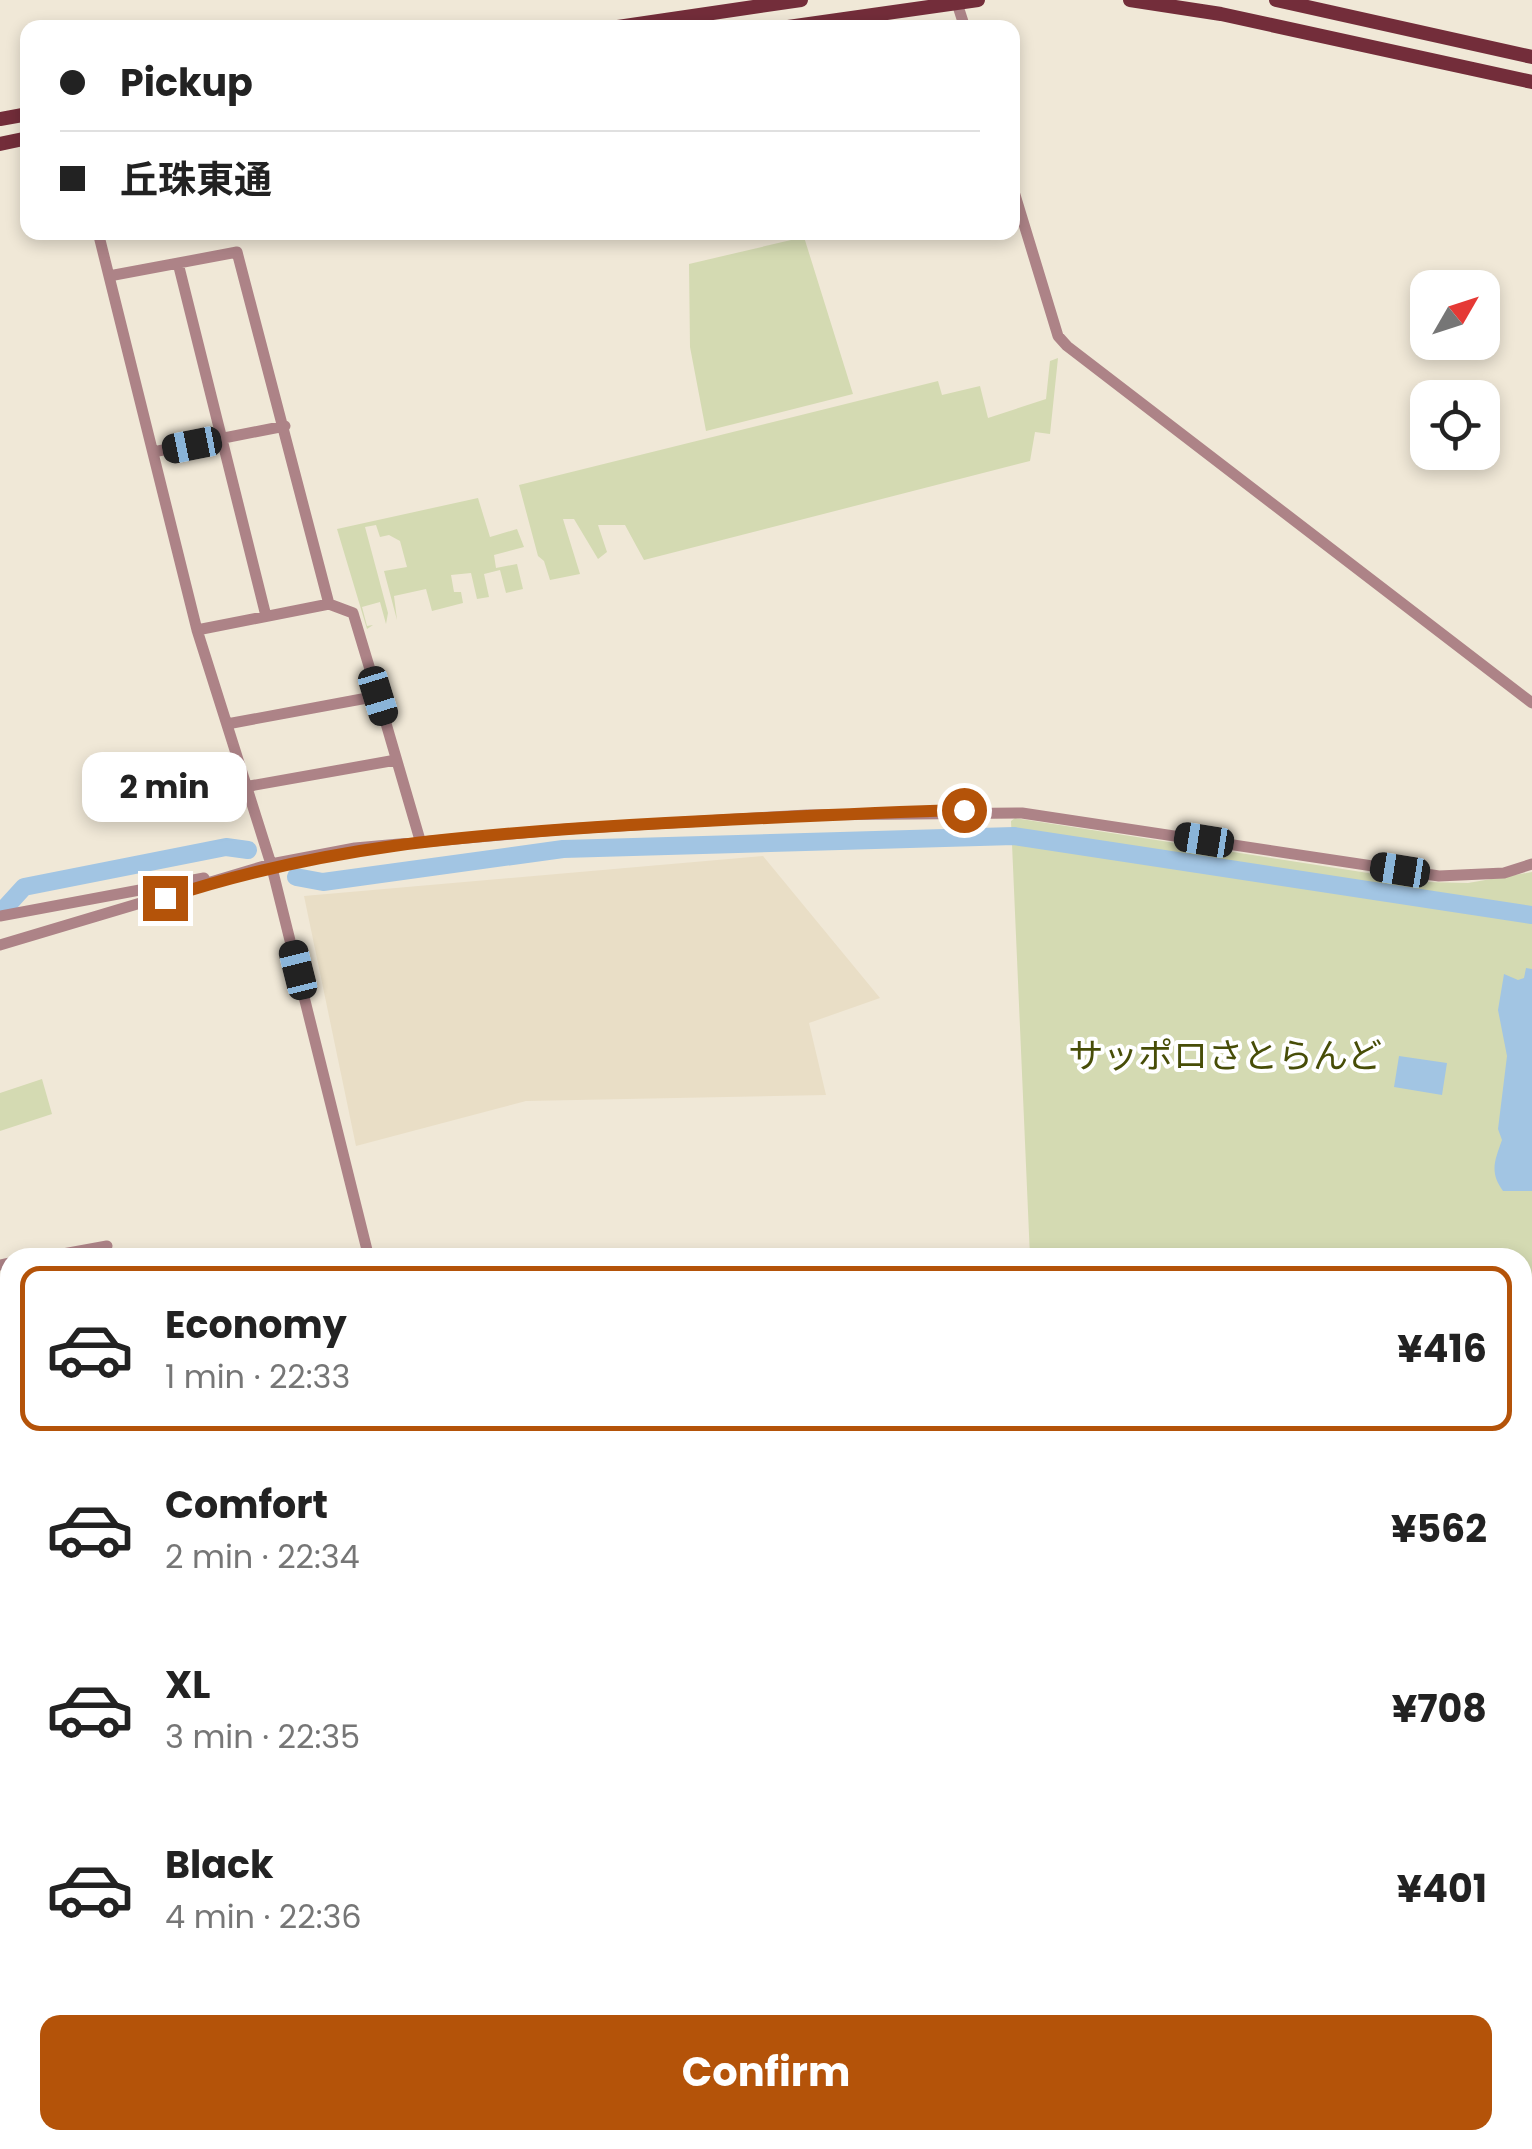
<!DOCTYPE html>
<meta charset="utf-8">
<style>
:root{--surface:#fff;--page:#f6f6f6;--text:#222;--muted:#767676;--line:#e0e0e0;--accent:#b45309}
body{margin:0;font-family:Poppins,"Noto Sans JP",sans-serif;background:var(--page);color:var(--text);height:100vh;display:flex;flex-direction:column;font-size:38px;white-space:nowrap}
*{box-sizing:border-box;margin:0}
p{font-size:32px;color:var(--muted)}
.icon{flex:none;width:55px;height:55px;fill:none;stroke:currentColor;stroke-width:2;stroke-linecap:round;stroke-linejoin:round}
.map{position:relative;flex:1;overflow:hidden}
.details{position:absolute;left:0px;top:1248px;width:1532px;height:902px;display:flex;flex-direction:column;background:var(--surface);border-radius:30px 30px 0 0;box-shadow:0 5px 15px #0003}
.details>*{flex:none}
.top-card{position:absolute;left:20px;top:20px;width:1000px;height:220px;border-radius:20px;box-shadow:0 5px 15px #0003;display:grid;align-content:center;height:220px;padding:0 40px;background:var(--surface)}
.needle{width:65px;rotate:51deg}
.buttons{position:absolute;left:1410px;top:270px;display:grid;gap:20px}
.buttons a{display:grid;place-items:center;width:90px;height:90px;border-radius:20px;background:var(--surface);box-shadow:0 5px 15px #0003;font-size:50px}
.end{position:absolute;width:45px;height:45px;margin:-22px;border:12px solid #b45309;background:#fff;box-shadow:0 0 0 5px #fff}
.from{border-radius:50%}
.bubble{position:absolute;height:70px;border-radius:20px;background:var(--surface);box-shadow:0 5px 15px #0003;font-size:32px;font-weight:700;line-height:70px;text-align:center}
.car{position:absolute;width:30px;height:60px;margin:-30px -15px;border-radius:12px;box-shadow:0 0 8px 2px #0007;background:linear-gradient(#222 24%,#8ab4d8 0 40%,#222 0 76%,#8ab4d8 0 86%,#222 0)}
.top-card b{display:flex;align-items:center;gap:35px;height:95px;font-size:38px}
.top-card b+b{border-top:2px solid var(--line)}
.top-card i{width:25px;height:25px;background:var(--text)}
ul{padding:18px 0 0;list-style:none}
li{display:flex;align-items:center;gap:30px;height:165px;margin:0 20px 15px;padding:0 20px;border:5px solid transparent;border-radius:20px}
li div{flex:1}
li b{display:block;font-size:38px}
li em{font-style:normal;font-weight:700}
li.current{border-color:var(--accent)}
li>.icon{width:90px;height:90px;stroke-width:1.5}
.action{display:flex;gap:20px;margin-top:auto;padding:20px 40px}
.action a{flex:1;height:115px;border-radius:20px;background:var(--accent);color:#fff;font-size:40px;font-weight:700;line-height:115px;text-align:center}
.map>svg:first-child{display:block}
.built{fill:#e9dec6}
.green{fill:#d4dab2}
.water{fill:#a2c5e3}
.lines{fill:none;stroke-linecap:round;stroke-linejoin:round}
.stream{stroke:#a2c5e3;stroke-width:2.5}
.river{stroke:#a2c5e3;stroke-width:18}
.minor{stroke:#ad8387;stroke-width:11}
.major{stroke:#732d3a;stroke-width:14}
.route{stroke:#b45309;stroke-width:12}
.labels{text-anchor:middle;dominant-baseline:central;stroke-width:8;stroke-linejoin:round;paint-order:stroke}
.park-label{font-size:35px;fill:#474d07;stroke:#fff}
</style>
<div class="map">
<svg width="1532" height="2149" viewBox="0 0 1532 2149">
<rect width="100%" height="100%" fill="#f0e8d7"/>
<path class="built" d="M763 856 880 998 809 1023 826 1095 526 1101 356 1146 304 896Z"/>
<path class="green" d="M804 237 853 394 706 431 690 347 689 264Z
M1058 358 1050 434 1035 432 1030 461 644 560 625 525H598L607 552 598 559 574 519H563L580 574 550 580 544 561 538 556 519 485 938 381 942 395 980 386 988 418 1046 399 1050 361Z
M478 498 490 537 517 529 524 547 494 555 496 568 517 564 523 589 506 593 500 570 484 574 489 597 477 599 471 573 451 575 454 592H461L463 603 432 611 426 589 394 596 397 620 384 571 407 567 400 541 389 535 380 537 376 525 365 527 388 613 386 624 380 602 362 607 367 626 373 625 367 629 337 529Z
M1015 818 1426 882 1468 883 1532 872V1427L1523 1428 1522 1258 1030 1257 1011 821Z
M42 1079 52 1114 0 1131V1093Z
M10 1311V1460L4 1461 0 1312Z
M159 2140H451L453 2149H160Z
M1080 2140H1193L1194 2142 1152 2149H1081Z"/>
<path class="water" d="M1526 968 1532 969V1191H1503C1489 1172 1495 1160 1502 1140L1498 1129 1507 1056 1498 1010 1504 974 1518 980 1524 978Z
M1399 1056 1447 1063 1442 1095 1394 1087Z"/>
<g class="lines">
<path class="stream" d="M152 2140 153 2149"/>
<path class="river" d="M296 877 323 882 563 849 1014 836 1532 915
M5 908 24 887 226 847 248 850
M1522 1761 1532 1760
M0 2024 10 2022"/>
<path class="minor" d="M956 0 965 28
M1012 185 1058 336 1067 346 1532 703
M98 232 197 630 271 864 369 1258
M178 263 266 616
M109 276 237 252 329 604 197 630
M153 452 285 426
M329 604 353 613 378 696
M227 724 378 696 420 840
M250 786 396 760
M0 916 204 878
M0 945 271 864 355 848 567 829 807 815 1022 813 1439 876 1504 873 1532 864
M41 1258 107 1246
M0 1265 10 1263
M1522 1446 1532 1445
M0 1518 10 1574
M1522 1729 1532 1727
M0 1772 10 1770
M1522 1785 1532 1784
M1522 1845 1532 1843
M0 1865 10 1919
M1522 1903 1532 1902
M0 1946 10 1944
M1522 1966 1532 1965
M0 2011 10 2010
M1522 2032 1532 2030
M0 2035 10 2034
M1522 2096 1532 2094
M0 2102 10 2100
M49 2140 51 2149
M104 2140 105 2149
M522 2140 524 2149
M599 2140 601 2149
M669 2140 670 2149
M744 2140 746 2149
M1005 2140 1007 2149
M1075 2140 1077 2149
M1199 2140 1200 2149
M1270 2140 1272 2149
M1331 2140 1332 2149
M1400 2140 1401 2149
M1467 2140 1469 2149
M0 2145 1 2149
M821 2149 875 2140"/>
<path class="major" d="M1130 0 1221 14 1532 82
M1276 0 1532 57
M611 28 801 0
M781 28 978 0
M0 119 28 114
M0 144 28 138"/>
</g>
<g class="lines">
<path class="route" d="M165 898C323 846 465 835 630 825 741 819 853 813 964 810"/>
</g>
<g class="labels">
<g class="park-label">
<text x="1225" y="1055">サッポロさとらんど</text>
</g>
</g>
</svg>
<div class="buttons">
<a><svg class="needle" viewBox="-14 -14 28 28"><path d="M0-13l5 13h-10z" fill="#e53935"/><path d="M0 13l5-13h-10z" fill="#767676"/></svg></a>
<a><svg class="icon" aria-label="locate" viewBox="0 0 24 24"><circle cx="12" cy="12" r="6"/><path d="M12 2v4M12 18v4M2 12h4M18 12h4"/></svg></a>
</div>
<i class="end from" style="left:964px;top:810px"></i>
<i class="end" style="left:165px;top:898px"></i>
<div class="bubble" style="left:82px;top:752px;width:165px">2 min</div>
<i class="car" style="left:192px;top:445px;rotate:259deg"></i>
<i class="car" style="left:378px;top:696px;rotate:163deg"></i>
<i class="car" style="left:1204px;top:840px;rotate:279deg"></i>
<i class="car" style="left:1400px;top:870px;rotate:279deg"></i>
<i class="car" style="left:298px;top:970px;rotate:346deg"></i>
<div class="top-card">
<b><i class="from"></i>Pickup</b>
<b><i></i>丘珠東通</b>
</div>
<section class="details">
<ul>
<li class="current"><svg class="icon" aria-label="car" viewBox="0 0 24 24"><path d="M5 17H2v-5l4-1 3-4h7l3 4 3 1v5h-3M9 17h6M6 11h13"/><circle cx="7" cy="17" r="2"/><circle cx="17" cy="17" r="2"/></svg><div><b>Economy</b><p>1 min · 22:33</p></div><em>¥416</em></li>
<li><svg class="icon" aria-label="car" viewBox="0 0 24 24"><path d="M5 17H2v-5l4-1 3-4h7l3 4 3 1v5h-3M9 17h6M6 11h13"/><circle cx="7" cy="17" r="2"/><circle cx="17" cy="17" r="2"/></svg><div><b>Comfort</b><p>2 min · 22:34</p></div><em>¥562</em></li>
<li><svg class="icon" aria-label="car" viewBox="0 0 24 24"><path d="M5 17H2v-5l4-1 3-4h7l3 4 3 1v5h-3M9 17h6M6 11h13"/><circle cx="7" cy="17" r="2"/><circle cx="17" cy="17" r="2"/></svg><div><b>XL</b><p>3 min · 22:35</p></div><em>¥708</em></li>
<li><svg class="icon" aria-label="car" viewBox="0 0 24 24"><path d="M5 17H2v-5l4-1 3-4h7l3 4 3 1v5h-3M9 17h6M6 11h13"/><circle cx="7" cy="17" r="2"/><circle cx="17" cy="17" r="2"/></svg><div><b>Black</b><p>4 min · 22:36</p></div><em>¥401</em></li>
</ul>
<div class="action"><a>Confirm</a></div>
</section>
</div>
